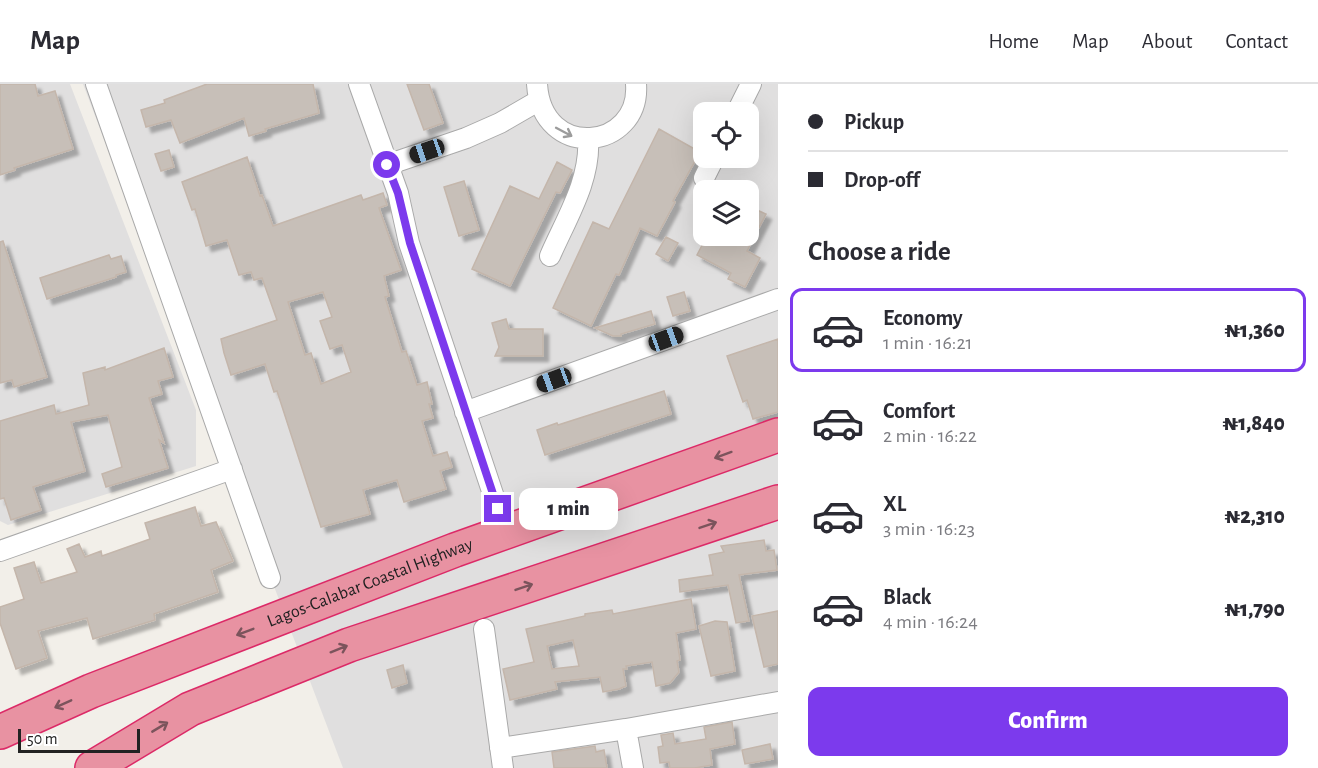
<!DOCTYPE html>
<meta charset="utf-8">
<style>
:root{--surface:#fff;--page:#f7f7f7;--text:#2b2b33;--muted:#7c7c81;--line:#e1e1e2;--accent:#7c3aed}
body{margin:0;font-family:"Alegreya Sans",sans-serif;background:var(--page);color:var(--text);height:100vh;display:flex;flex-direction:column;font-size:22px;white-space:nowrap}
*{box-sizing:border-box;margin:0}
p{font-size:20px;color:var(--muted)}
.icon{flex:none;width:33px;height:33px;fill:none;stroke:currentColor;stroke-width:2;stroke-linecap:round;stroke-linejoin:round}
.map{position:relative;flex:1;overflow:hidden}
.panel{display:flex;flex-direction:column;background:var(--surface);width:540px}
.panel>*{flex:none}
.top-card{display:grid;align-content:center;height:132px;padding:0 30px;background:var(--surface)}
.buttons{position:absolute;left:693px;top:18px;display:grid;gap:12px}
.buttons a{display:grid;place-items:center;width:66px;height:66px;border-radius:12px;background:var(--surface);box-shadow:0 6px 24px #0002;font-size:30px}
.scale{position:absolute;left:18px;bottom:15px;width:122px;box-sizing:border-box;padding-left:6px;border:3px solid #222;border-top:0;font-size:16px;line-height:21px;white-space:nowrap;color:#222;-webkit-text-stroke:4px #fff;paint-order:stroke}
.end{position:absolute;width:27px;height:27px;margin:-14px;border:8px solid #7c3aed;background:#fff;box-shadow:0 0 0 3px #fff}
.from{border-radius:50%}
.bubble{position:absolute;height:42px;border-radius:12px;background:var(--surface);box-shadow:0 6px 24px #0002;font-size:20px;font-weight:800;line-height:42px;text-align:center}
.car{position:absolute;width:18px;height:36px;margin:-18px -9px;border-radius:8px;box-shadow:0 0 4px 2px #0007;background:linear-gradient(#222 24%,#8ab4d8 0 40%,#222 0 76%,#8ab4d8 0 86%,#222 0)}
.top-card b{display:flex;align-items:center;gap:21px;height:57px;font-size:22px}
.top-card b+b{border-top:2px solid var(--line)}
.top-card i{width:15px;height:15px;background:var(--text)}
ul{padding:0;list-style:none}
li{display:flex;align-items:center;gap:18px;height:84px;margin:0 12px 9px;padding:0 18px;border:3px solid transparent;border-radius:12px}
li div{flex:1}
li b{display:block;font-size:22px}
li em{font-style:normal;font-weight:800}
li.on{border-color:var(--accent)}
li>.icon{width:54px;height:54px;stroke-width:1.5}
h2{padding:0 30px;font-size:27px;line-height:72px}
.primary-button{display:flex;gap:12px;margin-top:auto;padding:12px 30px}
.primary-button a{flex:1;height:69px;border-radius:12px;background:var(--accent);color:#fff;font-size:24px;font-weight:800;line-height:69px;text-align:center}
header{display:flex;align-items:center;gap:36px;box-sizing:border-box;height:84px;padding:0 30px;background:var(--surface);border-bottom:2px solid var(--line)}
header strong{font-size:28px}
nav{display:flex;gap:33px;margin-inline-start:auto;font-size:21px}
main{display:flex;flex:1;min-height:0}
.map>svg:first-child{display:block}
.residential{fill:#e0dfdf;fill-rule:evenodd}
.building{fill:#c7bfb8;stroke:#c4b6ab;stroke-width:1.5;fill-rule:evenodd;filter:url(#shadow)}
.lines{fill:none;stroke-linecap:round;stroke-linejoin:round}
.street-casing{stroke:#a9a9a9;stroke-width:22}
.highway-casing{stroke:#dc2a67;stroke-width:36}
.street{stroke:#fff;stroke-width:20}
.highway{stroke:#e892a2;stroke-width:33}
.oneway{stroke:#9c9c9c}
.oneway2{stroke:#7b545c}
.route{stroke:#7c3aed;stroke-width:8}
.labels{text-anchor:middle;dominant-baseline:central;stroke-width:4.5;stroke-linejoin:round;paint-order:stroke}
.street-label{font-size:18px;fill:#222;stroke:#fff}
</style>
<header>
<strong>Map</strong>
<nav><a>Home</a><a>Map</a><a>About</a><a>Contact</a></nav>
</header>
<main>
<div class="map">
<svg width="778" height="684" viewBox="0 0 778 684">
<defs>
<filter id="shadow"><feDropShadow dx="5.5" dy="5.5" stdDeviation="1.5" flood-color="#0004"/></filter>
</defs>
<rect width="100%" height="100%" fill="#f2efe9"/>
<path class="residential" d="M0 0H70L196 326V382L8 441 0 437Z
M83 0H778V684H343ZM704 28H748V74H704ZM704 106H748V152H704Z"/>
<path class="building" d="M0 0H35L38 12 55 7 73 65 14 84 15 86 0 91Z
M207 0H313L319 29 265 45 266 47 249 52 244 34 180 59 171 36 146 43 141 26 165 19 164 16Z
M407 0H429L443 39 424 46Z
M659 45 700 68 673 117 675 118 657 152 640 144 619 191 616 190 591 242 553 224 593 138 609 145Z
M169 66 174 83 161 87 155 70Z
M247 73 260 112 262 111 273 142 361 111 363 116 383 109 387 121 379 124 401 186 384 192 389 212 385 213 402 268 406 267 417 301 427 298 432 320H429L433 334 422 337 433 372 447 368 452 383 440 387 446 405 404 418 397 396 363 406 370 430 321 443 277 307 274 308 265 280 231 291 224 269 221 255 277 236 262 194 254 196 251 188 239 191 227 156 206 162 195 125 192 126 182 98ZM323 208 332 233 320 237 330 265 342 261 351 288 321 300 311 269 305 271 288 218Z
M557 78 572 86 560 109 556 108 510 202 472 185 510 102 539 115Z
M464 97 479 146 459 152 444 103Z
M748 122 766 130 747 167 760 174 745 203 728 195 731 189 697 171 707 152H748Z
M666 153 678 159 668 177 656 170Z
M3 157 47 293 14 303 12 296 0 299V158Z
M109 171 111 175 121 172 126 188 116 191V193L47 215 40 194Z
M684 208 690 227 673 232 667 213Z
M651 227 655 240 621 250V252H613L595 244Z
M506 235 509 245H543V272H495L499 263 492 239Z
M778 255V328L753 335 747 316 743 318 727 272Z
M164 264 173 293 158 297 162 310 149 314 164 359 159 356 168 384 106 403 102 390 122 383 108 331 71 338 85 387 33 403 41 426 11 436 4 414 0 415V337L54 321 56 330 89 321 83 289 105 283V286Z
M664 307 671 330 545 371 537 346 557 339 558 341Z
M195 423 201 442 216 438 233 477 211 486 218 508 154 530 155 536 93 555 87 534 38 547 47 574 16 585 0 539V523L24 515 14 484 34 478 41 499 77 488 67 465 79 460 85 473 101 467 102 472 150 455 145 439Z
M764 456 766 467 774 466 777 486 739 491 749 537 736 539 728 501 680 508 679 496 713 491 709 471 724 468 721 462Z
M691 515 696 545 676 549 680 576 677 577 679 588 670 599 656 602 652 578 626 582 627 585H623L626 602 619 605 603 608 600 593 555 598 557 605 510 616 503 585 534 578 526 545 585 532V530L612 526 613 530ZM573 556 579 582 552 585 547 562Z
M778 527V580L764 583 752 532Z
M715 537 727 538 735 587 711 592 699 542Z
M403 581 407 599 392 604 387 586Z
M732 638 735 660 710 665 712 681 695 684H670L669 678 660 679 658 663 663 662 661 651 673 649 675 660 706 655 704 643Z
M770 660 773 675 745 680 742 666Z
M595 662 596 668 604 666 607 684H554L552 668Z"/>
<g class="lines">
<defs>
<path id="street" d="M96 0 270 494
M359 0 398 109 409 159 498 425
M537 0C542 78 641 66 636 0
M737 28 751 0
M387 81 466 54 500 39 538 17
M704 94 714 74
M550 172C566 135 591 96 588 55
M465 328 778 215
M0 467 232 385
M484 545 503 684
M626 645 633 684
M500 664 626 645 778 618"/>
<g id="highway">
<path id="s1" d="M0 648 91 607 455 466 778 351"/>
<path d="M92 684 190 625 349 561 778 418"/>
</g>
</defs>
<use href="#street" class="street-casing"/>
<use href="#highway" class="highway-casing"/>
<use href="#street" class="street"/>
<use href="#highway" class="highway"/>
</g>
<defs><path id="oneway-shaft" d="M-6 0H5M1.5-3L5.5 0L1.5 3" fill="none" stroke-width="1.6" stroke-linecap="round" stroke-linejoin="round" transform="scale(1.5)"/></defs>
<use class="oneway" href="#oneway-shaft" transform="translate(564 48) rotate(28)"/>
<g class="oneway2">
<use href="#oneway-shaft" transform="translate(723 371) rotate(160)"/>
<use href="#oneway-shaft" transform="translate(708 441) rotate(-19)"/>
<use href="#oneway-shaft" transform="translate(524 503) rotate(-19)"/>
<use href="#oneway-shaft" transform="translate(245 548) rotate(159)"/>
<use href="#oneway-shaft" transform="translate(339 565) rotate(-22)"/>
<use href="#oneway-shaft" transform="translate(63 620) rotate(156)"/>
<use href="#oneway-shaft" transform="translate(160 643) rotate(-31)"/>
</g>
<g class="lines">
<path class="route" d="M387 81 398 109 410 159 498 425"/>
</g>
<g class="labels">
<g class="street-label">
<text stroke="none"><textPath href="#s1" startOffset="399">Lagos-Calabar Coastal Highway</textPath></text>
</g>
</g>
</svg>
<div class="buttons">
<a><svg class="icon" aria-label="locate" viewBox="0 0 24 24"><circle cx="12" cy="12" r="6"/><path d="M12 2v4M12 18v4M2 12h4M18 12h4"/></svg></a>
<a><svg class="icon" aria-label="layers" viewBox="0 0 24 24"><path d="M12 4l9 5-9 5-9-5zM3 14l9 5 9-5"/></svg></a>
</div>
<div class="scale">50 m</div>
<i class="end from" style="left:387px;top:81px"></i>
<i class="end" style="left:498px;top:425px"></i>
<div class="bubble" style="left:519px;top:404px;width:99px">1 min</div>
<i class="car" style="left:427px;top:67px;rotate:251deg"></i>
<i class="car" style="left:666px;top:255px;rotate:70deg"></i>
<i class="car" style="left:554px;top:296px;rotate:250deg"></i>
</div>
<section class="panel">
<div class="top-card">
<b><i class="from"></i>Pickup</b>
<b><i></i>Drop-off</b>
</div>
<h2>Choose a ride</h2>
<ul>
<li class="on"><svg class="icon" aria-label="car" viewBox="0 0 24 24"><path d="M5 17H2v-5l4-1 3-4h7l3 4 3 1v5h-3M9 17h6M6 11h13"/><circle cx="7" cy="17" r="2"/><circle cx="17" cy="17" r="2"/></svg><div><b>Economy</b><p>1 min · 16:21</p></div><em>₦1,360</em></li>
<li><svg class="icon" aria-label="car" viewBox="0 0 24 24"><path d="M5 17H2v-5l4-1 3-4h7l3 4 3 1v5h-3M9 17h6M6 11h13"/><circle cx="7" cy="17" r="2"/><circle cx="17" cy="17" r="2"/></svg><div><b>Comfort</b><p>2 min · 16:22</p></div><em>₦1,840</em></li>
<li><svg class="icon" aria-label="car" viewBox="0 0 24 24"><path d="M5 17H2v-5l4-1 3-4h7l3 4 3 1v5h-3M9 17h6M6 11h13"/><circle cx="7" cy="17" r="2"/><circle cx="17" cy="17" r="2"/></svg><div><b>XL</b><p>3 min · 16:23</p></div><em>₦2,310</em></li>
<li><svg class="icon" aria-label="car" viewBox="0 0 24 24"><path d="M5 17H2v-5l4-1 3-4h7l3 4 3 1v5h-3M9 17h6M6 11h13"/><circle cx="7" cy="17" r="2"/><circle cx="17" cy="17" r="2"/></svg><div><b>Black</b><p>4 min · 16:24</p></div><em>₦1,790</em></li>
</ul>
<div class="primary-button"><a>Confirm</a></div>
</section>
</main>
